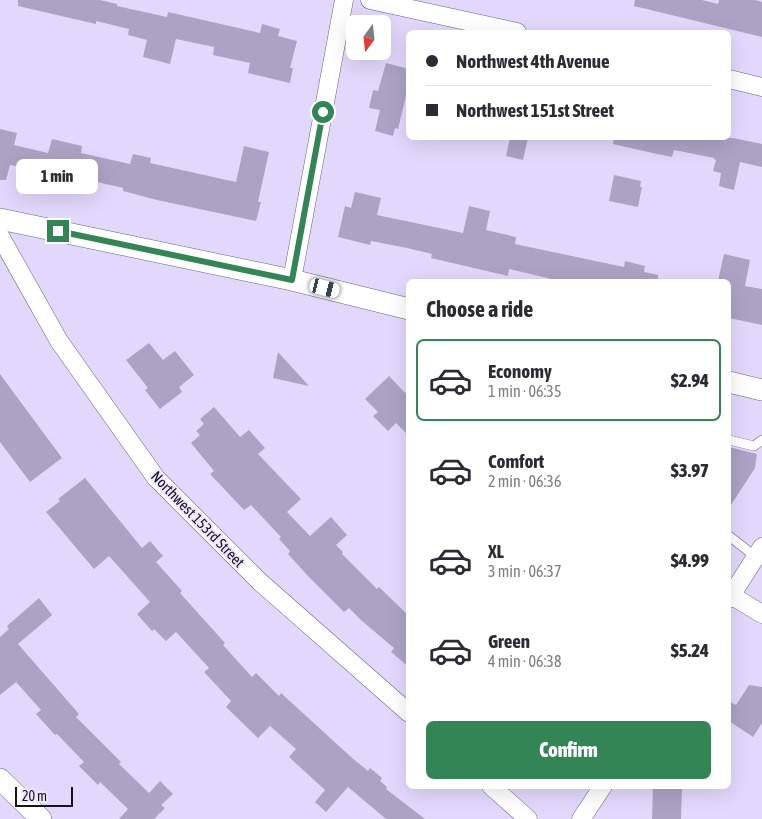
<!DOCTYPE html>
<meta charset="utf-8">
<style>
:root{--surface:#fff;--page:#f7f7f7;--text:#2b2b33;--muted:#7c7c81;--line:#e1e1e2;--accent:#338556}
body{margin:0;font-family:"Asap Condensed",sans-serif;background:var(--page);color:var(--text);height:100vh;display:flex;flex-direction:column;font-size:19px;white-space:nowrap}
*{box-sizing:border-box;margin:0}
p{font-size:16px;color:var(--muted)}
.icon{flex:none;width:28px;height:28px;fill:none;stroke:currentColor;stroke-width:2;stroke-linecap:round;stroke-linejoin:round}
.map{position:relative;flex:1;overflow:hidden}
.drawer{position:absolute;left:406px;top:279px;width:325px;height:510px;display:flex;flex-direction:column;background:var(--surface);border-radius:8px;box-shadow:0 5px 20px #0002}
.drawer>*{flex:none}
.top-card{position:absolute;left:406px;top:30px;width:325px;height:110px;border-radius:8px;box-shadow:0 5px 20px #0002;display:grid;align-content:center;height:110px;padding:0 20px;background:var(--surface)}
.needle{width:32px;rotate:195deg}
.controls{position:absolute;left:346px;top:15px;display:grid;gap:10px}
.controls a{display:grid;place-items:center;width:45px;height:45px;border-radius:8px;background:var(--surface);box-shadow:0 5px 20px #0002;font-size:25px}
.scale{position:absolute;left:15px;bottom:12px;width:58px;box-sizing:border-box;padding-left:5px;border:2px solid #16131f;border-top:0;font-size:14px;line-height:18px;white-space:nowrap;color:#16131f;-webkit-text-stroke:4px #eee8fd;paint-order:stroke}
.end{position:absolute;width:22px;height:22px;margin:-11px;border:6px solid #338556;background:#fff;box-shadow:0 0 0 2px #fff}
.from{border-radius:50%}
.bubble{position:absolute;height:35px;border-radius:8px;background:var(--surface);box-shadow:0 5px 20px #0002;font-size:16px;font-weight:800;line-height:35px;text-align:center}
.car{position:absolute;width:15px;height:30px;margin:-15px -8px;border-radius:6px;box-shadow:0 0 4px 1px #0007;background:linear-gradient(#fff 24%,#345 0 40%,#fff 0 76%,#345 0 86%,#fff 0)}
.top-card b{display:flex;align-items:center;gap:18px;height:48px;font-size:19px}
.top-card b+b{border-top:1px solid var(--line)}
.top-card i{width:12px;height:12px;background:var(--text)}
ul{padding:0;list-style:none}
li{display:flex;align-items:center;gap:15px;height:82px;margin:0 10px 8px;padding:0 10px;border:2px solid transparent;border-radius:8px}
li div{flex:1}
li b{display:block;font-size:19px}
li em{font-style:normal;font-weight:800}
li.current{border-color:var(--accent)}
li>.icon{width:45px;height:45px;stroke-width:1.5}
h2{padding:0 20px;font-size:22px;line-height:60px}
.action{display:flex;gap:10px;margin-top:auto;padding:10px 20px}
.action a{flex:1;height:58px;border-radius:8px;background:var(--accent);color:#fff;font-size:20px;font-weight:800;line-height:58px;text-align:center}
.map>svg:first-child{display:block}
.building{fill:#aca3c4}
.lines{fill:none;stroke-linecap:round;stroke-linejoin:round}
.service-casing{stroke:#69617f;stroke-width:10}
.minor-casing{stroke:#69617f;stroke-width:19}
.tertiary-casing{stroke:#69617f;stroke-width:22}
.service{stroke:#fff;stroke-width:9}
.minor{stroke:#fff;stroke-width:18}
.tertiary{stroke:#fff;stroke-width:21}
.route{stroke:#338556;stroke-width:6}
.labels{text-anchor:middle;dominant-baseline:central;stroke-width:4;stroke-linejoin:round;paint-order:stroke}
.street-label{font-size:15px;fill:#16131f;stroke:#eee8fd}
</style>
<div class="map">
<svg width="762" height="819" viewBox="0 0 762 819">
<rect width="100%" height="100%" fill="#e2d8fc"/>
<path class="building" d="M18 0H100L117 4V6L167 17 168 12 260 33 262 24 280 29 278 36 297 41 290 68H293L290 83 248 73 250 63 213 55 214 47 176 39 170 64 143 57 147 40 128 35 129 29 96 21V24L18 6Z
M635 0H702L718 4 719 0H755L762 2V37L634 6Z
M386 63 409 69V83L398 129 395 128 393 136 375 131 380 110 369 108 373 90 378 91Z
M0 129 17 133 14 145 48 153 52 139 82 146 81 153 130 164 133 154 151 158 150 163 236 182 244 146 269 152 258 202H261L256 221 157 200 123 191V188L75 177 74 183 27 173 28 168 10 165 6 180H0Z
M510 138H528L523 160 506 156Z
M614 138H733L762 144V167L740 162 734 190 726 188 719 186 721 173 713 171 716 160 714 159V158L674 150 672 157 657 154 613 144Z
M614 175 641 181 640 187H642L638 207 609 201Z
M355 192 381 198 377 215 463 233 469 206 490 211 486 230 516 237 515 244 624 267 625 261 645 266 644 272 658 275V281H560L509 269 508 276 431 258 432 254 407 248 371 241 370 245 338 237 345 206 351 208Z
M724 254 750 260 745 286 762 289V325L729 318V281H718Z
M149 343 163 360 175 351 194 375 179 387 182 392 160 409 145 390 148 388 126 360Z
M278 352 309 386 273 378Z
M0 374 62 458 30 482 0 442Z
M389 376 409 397V436L396 423 388 431 373 416 378 412 365 399Z
M214 407 240 437 249 430 265 448 258 454 301 499 287 512 310 536 331 517 347 535 336 545 343 552 342 554 377 589 379 587 409 616V667L391 652 394 648 362 621 349 608 344 612 308 576 288 554 290 551 279 539 281 537 251 505 244 510 210 474 214 471 191 443 200 435 196 431 204 424 200 419Z
M729 447 757 454 755 468 729 508Z
M85 478 142 548 150 541 163 556 156 562 182 591 180 593 225 643 223 645 252 677 256 673 279 696 281 693 351 757 368 771 370 768 382 778 380 781 387 787 386 789 425 819H386L348 787 326 812 315 802 325 790 289 757 296 749 270 726 258 738 226 707 231 701 204 672 209 668 176 632 166 641 154 629 152 631 137 614 150 602 109 556 94 569 46 512 60 501 58 499Z
M39 598 52 615 18 644 79 714 76 717 121 762 119 764 149 793 160 781 173 794 161 805 165 808 154 819H119L128 809 100 782 98 785 79 766 84 762 57 734 55 735 36 714 41 710 16 682 0 695V637L9 629 7 626Z
M749 685 762 687V723L753 737 729 721V701L736 705Z
M653 787H682L681 819H652Z"/>
<g class="lines">
<defs>
<path id="service" d="M729 440 754 446 762 440
M729 536 756 557"/>
<path id="minor" d="M370 0 517 32
M729 79 762 87
M0 236 59 341 156 478 260 582 409 713
M292 280 344 0
M729 594 762 614
M729 599 762 547
M491 786 528 819
M581 819 603 786"/>
<path id="tertiary" d="M0 219 292 280 409 309
M729 382 762 390
M0 779 41 819"/>
</defs>
<use href="#service" class="service-casing"/>
<use href="#minor" class="minor-casing"/>
<use href="#tertiary" class="tertiary-casing"/>
<use href="#service" class="service"/>
<use href="#minor" class="minor"/>
<use href="#tertiary" class="tertiary"/>
</g>
<g class="lines">
<path class="route" d="M58 231 292 280 323 112"/>
</g>
<g class="labels">
<g class="street-label">
<text transform="translate(198 519) rotate(46)">Northwest 153rd Street</text>
</g>
</g>
</svg>
<div class="controls">
<a><svg class="needle" viewBox="-14 -14 28 28"><path d="M0-13l5 13h-10z" fill="#e53935"/><path d="M0 13l5-13h-10z" fill="#7c7c81"/></svg></a>
</div>
<div class="scale">20 m</div>
<i class="end from" style="left:323px;top:112px"></i>
<i class="end" style="left:58px;top:231px"></i>
<div class="bubble" style="left:16px;top:159px;width:82px">1 min</div>
<i class="car" style="left:325px;top:288px;rotate:104deg"></i>
<div class="top-card">
<b><i class="from"></i>Northwest 4th Avenue</b>
<b><i></i>Northwest 151st Street</b>
</div>
<section class="drawer">
<h2>Choose a ride</h2>
<ul>
<li class="current"><svg class="icon" aria-label="car" viewBox="0 0 24 24"><path d="M5 17H2v-5l4-1 3-4h7l3 4 3 1v5h-3M9 17h6M6 11h13"/><circle cx="7" cy="17" r="2"/><circle cx="17" cy="17" r="2"/></svg><div><b>Economy</b><p>1 min · 06:35</p></div><em>$2.94</em></li>
<li><svg class="icon" aria-label="car" viewBox="0 0 24 24"><path d="M5 17H2v-5l4-1 3-4h7l3 4 3 1v5h-3M9 17h6M6 11h13"/><circle cx="7" cy="17" r="2"/><circle cx="17" cy="17" r="2"/></svg><div><b>Comfort</b><p>2 min · 06:36</p></div><em>$3.97</em></li>
<li><svg class="icon" aria-label="car" viewBox="0 0 24 24"><path d="M5 17H2v-5l4-1 3-4h7l3 4 3 1v5h-3M9 17h6M6 11h13"/><circle cx="7" cy="17" r="2"/><circle cx="17" cy="17" r="2"/></svg><div><b>XL</b><p>3 min · 06:37</p></div><em>$4.99</em></li>
<li><svg class="icon" aria-label="car" viewBox="0 0 24 24"><path d="M5 17H2v-5l4-1 3-4h7l3 4 3 1v5h-3M9 17h6M6 11h13"/><circle cx="7" cy="17" r="2"/><circle cx="17" cy="17" r="2"/></svg><div><b>Green</b><p>4 min · 06:38</p></div><em>$5.24</em></li>
</ul>
<div class="action"><a>Confirm</a></div>
</section>
</div>
